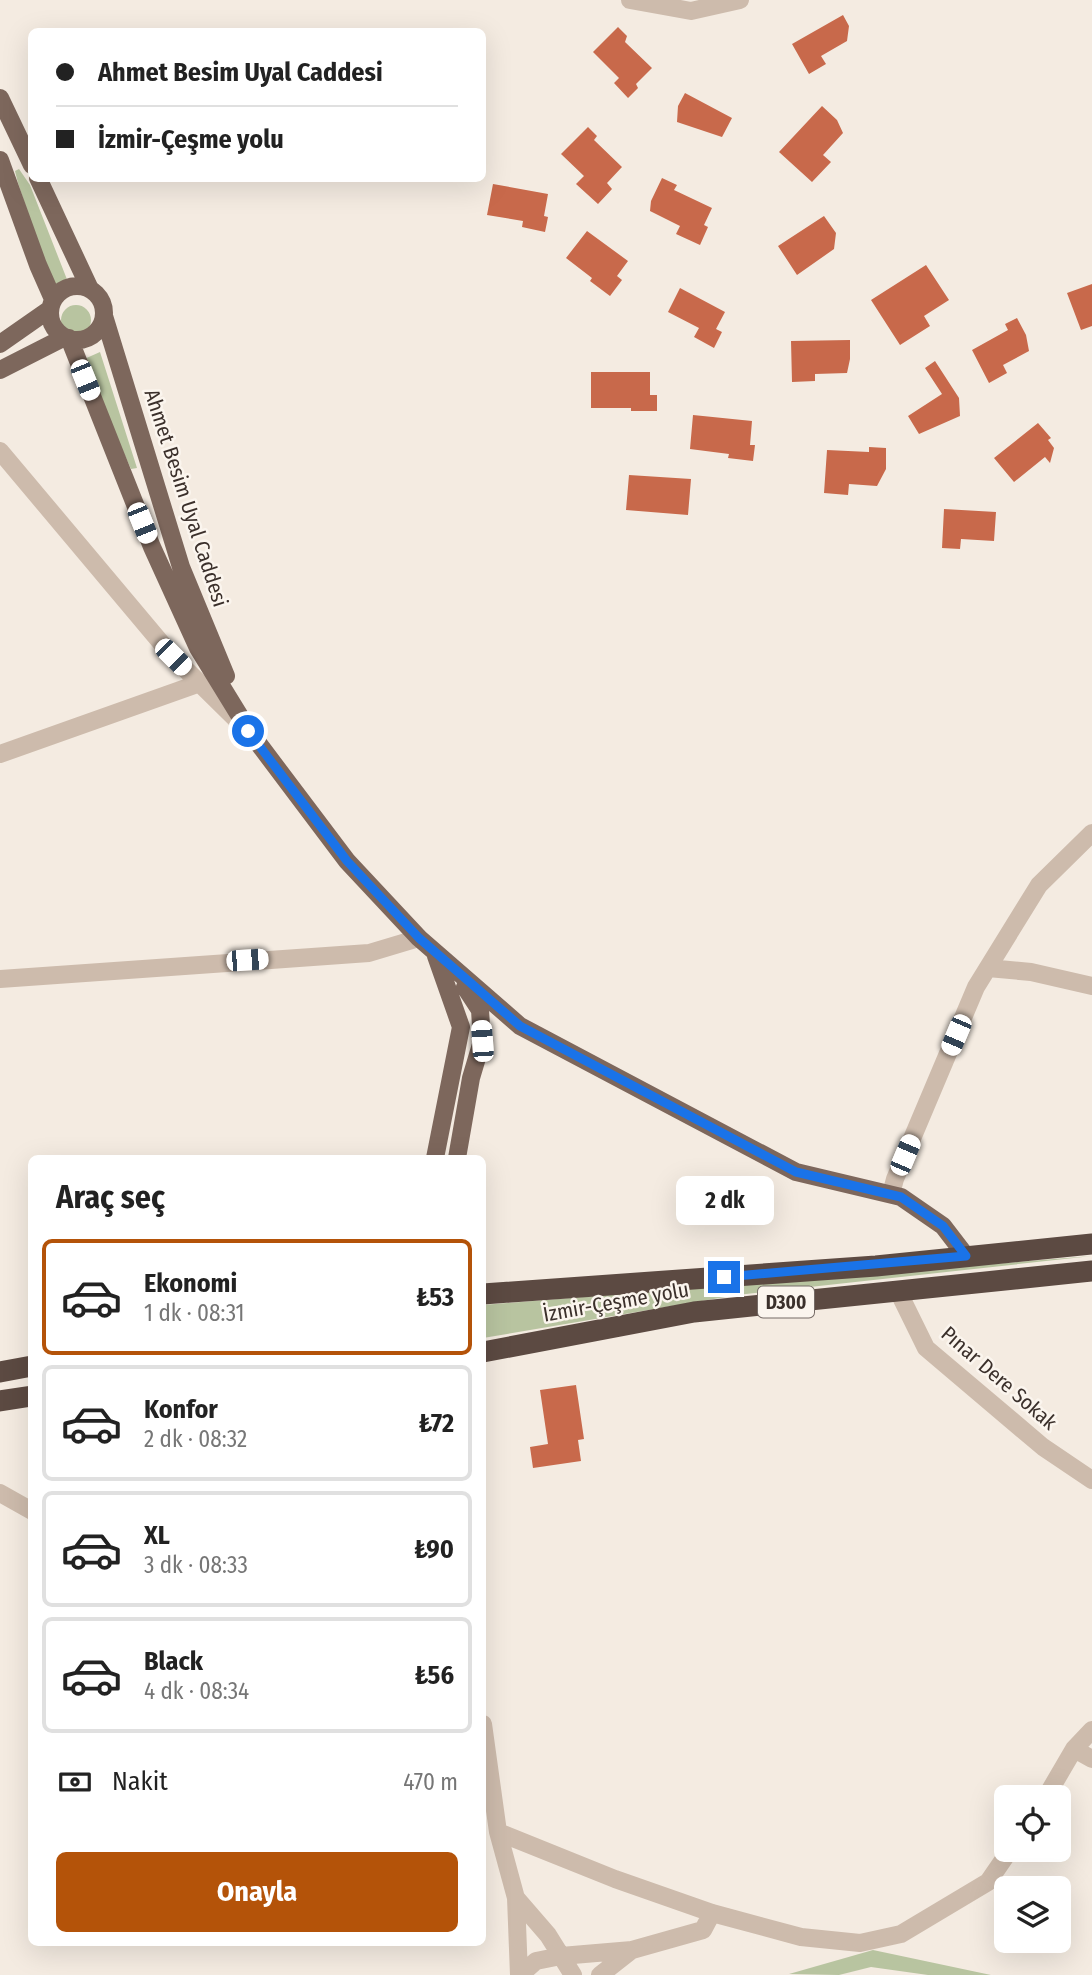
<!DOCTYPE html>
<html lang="tr">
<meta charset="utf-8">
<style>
:root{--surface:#fff;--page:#f6f6f6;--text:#222;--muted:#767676;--line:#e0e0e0;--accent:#b45309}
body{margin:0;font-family:"Fira Sans Condensed",sans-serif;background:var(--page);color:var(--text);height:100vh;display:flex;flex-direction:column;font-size:26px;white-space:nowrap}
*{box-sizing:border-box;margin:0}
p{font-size:23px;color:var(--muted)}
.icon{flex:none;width:38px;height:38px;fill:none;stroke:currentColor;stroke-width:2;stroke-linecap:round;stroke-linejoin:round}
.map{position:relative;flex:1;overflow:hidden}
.side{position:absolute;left:28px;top:1155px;width:458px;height:791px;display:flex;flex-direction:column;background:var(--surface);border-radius:10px;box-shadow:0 7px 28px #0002}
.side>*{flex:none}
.guide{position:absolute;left:28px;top:28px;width:458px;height:154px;border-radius:10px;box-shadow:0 7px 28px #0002;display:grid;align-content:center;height:154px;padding:0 28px;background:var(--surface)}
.fabs{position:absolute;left:994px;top:1785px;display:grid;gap:14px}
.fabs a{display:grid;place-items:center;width:77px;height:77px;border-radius:10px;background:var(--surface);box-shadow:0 7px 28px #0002;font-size:35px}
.end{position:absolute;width:32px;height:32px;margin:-16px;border:9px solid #1a73e8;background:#fff;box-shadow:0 0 0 4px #fff}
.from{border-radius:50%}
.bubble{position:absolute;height:49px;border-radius:10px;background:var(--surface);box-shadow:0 7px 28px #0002;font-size:23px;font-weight:700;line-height:49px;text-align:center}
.car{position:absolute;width:21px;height:42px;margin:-21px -10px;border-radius:9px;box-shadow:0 0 5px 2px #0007;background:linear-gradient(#fff 24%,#345 0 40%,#fff 0 76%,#345 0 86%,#fff 0)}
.guide b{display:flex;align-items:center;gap:24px;height:66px;font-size:26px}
.guide b+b{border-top:2px solid var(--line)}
.guide i{width:18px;height:18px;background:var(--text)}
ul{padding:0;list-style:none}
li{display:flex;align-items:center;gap:21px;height:116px;margin:0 14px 10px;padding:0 14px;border:4px solid var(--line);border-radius:10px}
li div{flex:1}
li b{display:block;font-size:26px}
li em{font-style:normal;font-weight:700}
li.active{border-color:var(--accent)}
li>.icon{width:63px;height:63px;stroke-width:1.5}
h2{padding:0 28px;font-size:32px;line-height:84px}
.pay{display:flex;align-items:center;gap:18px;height:77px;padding:0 28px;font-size:26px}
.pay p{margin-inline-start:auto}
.button{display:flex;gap:14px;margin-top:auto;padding:14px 28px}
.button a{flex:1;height:80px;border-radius:10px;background:var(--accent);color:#fff;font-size:28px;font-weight:700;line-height:80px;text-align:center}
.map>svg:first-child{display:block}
.green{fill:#b8c4a0}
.building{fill:#c8694b}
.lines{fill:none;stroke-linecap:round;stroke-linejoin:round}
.minor{stroke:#cdbbac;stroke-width:18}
.major{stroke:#7d675c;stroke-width:18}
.highway{stroke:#5c4a42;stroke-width:21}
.route{stroke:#1a73e8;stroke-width:9}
.labels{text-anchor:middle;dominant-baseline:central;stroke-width:5;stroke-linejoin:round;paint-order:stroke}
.shield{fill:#fbf5ee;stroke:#756b66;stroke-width:2}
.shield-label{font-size:19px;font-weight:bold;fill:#3b302b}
.street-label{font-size:21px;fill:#3b302b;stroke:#fbf5ee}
</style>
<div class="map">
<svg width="1092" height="1975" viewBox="0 0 1092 1975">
<rect width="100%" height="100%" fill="#f4ebe1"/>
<path class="green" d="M19 169 30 185 68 282 53 289 18 183 15 171Z
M61 320a15 15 0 1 1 30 0a15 15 0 1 1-30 0Z
M100 352 137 468 131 469 82 360Z
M1092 1256 737 1295 483 1338V1305Z
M873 1950 991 1975H928L871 1967 839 1975 789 1974Z"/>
<path class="building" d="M843 15 849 26 847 41 821 56 826 64 809 74 792 44Z
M618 27 627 36 625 42 652 68 636 84 638 88 628 98 614 83 619 78 593 52Z
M685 93 732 118 722 137 677 122 678 106Z
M822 106 837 120 843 133 823 155 831 162 812 182 779 152Z
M588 127 597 136 594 140 622 167 607 183 612 189 598 204 576 184 584 176 561 154Z
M662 178 677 185 674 190 712 208 704 225 708 227 700 245 676 234 680 226 650 211 651 201Z
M493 184 548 194 544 216 548 217 545 232 522 227 523 221 487 215Z
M824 216 836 233 834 249 797 275 778 246Z
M587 231 628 261 617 276 622 280 610 296 590 281 592 278 566 258Z
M926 265 949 300 924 316 930 326 900 345 871 300Z
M1092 284V326L1081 330 1067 293Z
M680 288 725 312 716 329 722 332 714 348 694 337 699 328 668 312Z
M1017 318 1026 335 1029 351 1003 365 1007 373 989 383 972 350 1008 330 1005 324Z
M850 340V359L847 373 815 374V381L792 382 791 341Z
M935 361 959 398 960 416 919 434 908 416 942 394 925 368Z
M591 372H650V395H657V411H631V408H591Z
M693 415 752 421 750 445H755L753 461 728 458 729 454 690 449Z
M1038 423 1051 438 1048 440 1054 448 1050 463 1045 457 1014 482 994 458Z
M869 447 886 448V469L877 486 849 484 848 495 824 493 827 450 869 452Z
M629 475 691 479 688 515 626 510Z
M944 509 996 512 994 541 961 539 960 549 942 548Z
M576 1385 584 1439 578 1440 581 1461 533 1468 530 1447 548 1444 540 1390Z"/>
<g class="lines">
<path class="minor" d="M630 0 691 11 740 0
M0 451 173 657 241 724
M0 754 200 683
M988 968 1031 972 1092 986
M0 979 369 953 419 938
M891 1194 895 1179 976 987 1039 885 1092 833
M898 1291 926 1348 1043 1447 1092 1480
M0 1493 32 1511
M483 1724 498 1832 516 1898 519 1975
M1074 1749 1092 1759
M1046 1797 1074 1749 1092 1730
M498 1832 615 1879 712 1913 801 1937 860 1943 901 1934 988 1882 1010 1850
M516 1898 548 1935 573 1975
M520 1975 536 1961 561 1956 632 1950 703 1930 712 1913
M600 1975 632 1950"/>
<path class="major" d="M0 98 32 165
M0 160 38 265 53 299
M38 178 90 289
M50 313a27 27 0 1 1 54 0a27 27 0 1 1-54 0Z
M104 316 181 567 226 676
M69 338 152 547 198 648 249 731 347 861 419 938 520 1026 796 1172 901 1197 943 1226 966 1256
M0 344 50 309
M0 370 65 337
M435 1158 461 1027 436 956
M457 1158 471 1078 482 1041 480 1010 465 987"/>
<path class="highway" d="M483 1294 876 1266 1092 1244
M483 1352 694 1312 1092 1271
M0 1372 32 1366
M0 1401 32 1396"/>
</g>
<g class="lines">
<path class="route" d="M248 731 347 861 419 938 520 1026 796 1172 901 1197 943 1226 966 1256 724 1277"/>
</g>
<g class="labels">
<rect class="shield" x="758" y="1286.5" width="56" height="31" rx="5"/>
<g class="shield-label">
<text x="786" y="1302">D300</text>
</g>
<g class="street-label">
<text transform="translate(186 498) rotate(72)">Ahmet Besim Uyal Caddesi</text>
<text transform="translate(616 1302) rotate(-10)">İzmir-Çeşme yolu</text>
<text transform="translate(999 1378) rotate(41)">Pınar Dere Sokak</text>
</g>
</g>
</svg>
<div class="fabs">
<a><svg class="icon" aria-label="locate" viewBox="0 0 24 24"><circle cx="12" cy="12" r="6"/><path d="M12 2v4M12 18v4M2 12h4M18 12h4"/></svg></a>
<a><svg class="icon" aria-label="layers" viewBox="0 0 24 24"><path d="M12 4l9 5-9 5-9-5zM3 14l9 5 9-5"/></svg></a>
</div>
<i class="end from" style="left:248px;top:731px"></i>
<i class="end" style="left:724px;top:1277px"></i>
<div class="bubble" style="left:676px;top:1176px;width:98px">2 dk</div>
<i class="car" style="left:85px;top:380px;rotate:158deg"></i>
<i class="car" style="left:142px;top:523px;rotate:158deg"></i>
<i class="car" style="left:173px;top:657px;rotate:135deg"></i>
<i class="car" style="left:247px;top:960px;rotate:86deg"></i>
<i class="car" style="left:956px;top:1035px;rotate:203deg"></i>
<i class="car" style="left:482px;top:1041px;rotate:356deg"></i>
<i class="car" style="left:905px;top:1155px;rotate:23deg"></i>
<div class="guide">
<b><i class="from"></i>Ahmet Besim Uyal Caddesi</b>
<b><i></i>İzmir-Çeşme yolu</b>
</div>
<section class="side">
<h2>Araç seç</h2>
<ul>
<li class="active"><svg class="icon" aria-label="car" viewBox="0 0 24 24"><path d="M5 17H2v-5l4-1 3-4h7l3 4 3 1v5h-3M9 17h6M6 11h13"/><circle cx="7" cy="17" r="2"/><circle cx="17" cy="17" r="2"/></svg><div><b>Ekonomi</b><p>1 dk · 08:31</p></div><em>₺53</em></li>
<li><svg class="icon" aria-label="car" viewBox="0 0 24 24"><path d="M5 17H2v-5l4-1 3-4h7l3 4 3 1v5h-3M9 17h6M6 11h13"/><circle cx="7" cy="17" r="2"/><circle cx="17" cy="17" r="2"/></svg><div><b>Konfor</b><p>2 dk · 08:32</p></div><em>₺72</em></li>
<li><svg class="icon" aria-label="car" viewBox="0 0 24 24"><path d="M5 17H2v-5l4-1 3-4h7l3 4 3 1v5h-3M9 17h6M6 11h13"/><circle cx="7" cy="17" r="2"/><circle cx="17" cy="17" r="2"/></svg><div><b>XL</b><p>3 dk · 08:33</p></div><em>₺90</em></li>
<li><svg class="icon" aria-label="car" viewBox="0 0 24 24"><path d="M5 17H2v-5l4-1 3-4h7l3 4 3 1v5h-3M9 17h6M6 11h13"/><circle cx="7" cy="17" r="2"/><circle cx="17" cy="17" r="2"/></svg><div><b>Black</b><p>4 dk · 08:34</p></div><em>₺56</em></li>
</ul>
<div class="pay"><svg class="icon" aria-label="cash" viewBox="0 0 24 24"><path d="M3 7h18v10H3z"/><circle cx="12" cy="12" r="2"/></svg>Nakit<p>470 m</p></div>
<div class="button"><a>Onayla</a></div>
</section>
</div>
